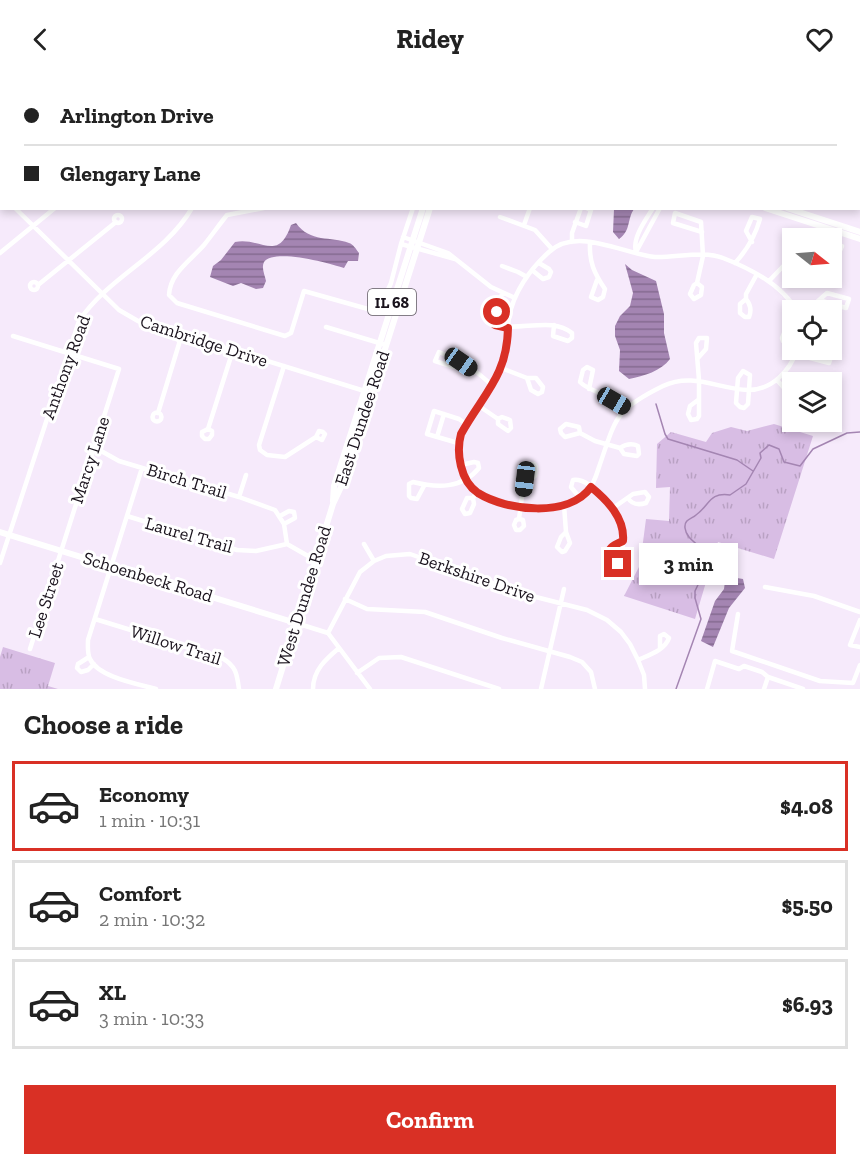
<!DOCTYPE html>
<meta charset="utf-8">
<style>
:root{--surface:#fff;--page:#f2f2f2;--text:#222;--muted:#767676;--line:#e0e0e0;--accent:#d93025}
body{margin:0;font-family:"Zilla Slab",serif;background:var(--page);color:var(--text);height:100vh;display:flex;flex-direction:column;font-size:22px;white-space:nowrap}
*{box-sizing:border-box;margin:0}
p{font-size:20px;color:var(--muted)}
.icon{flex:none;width:33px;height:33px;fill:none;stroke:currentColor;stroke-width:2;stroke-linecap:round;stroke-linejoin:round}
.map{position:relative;height:611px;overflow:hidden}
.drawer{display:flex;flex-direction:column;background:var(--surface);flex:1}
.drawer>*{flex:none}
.banner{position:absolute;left:0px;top:0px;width:861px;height:132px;box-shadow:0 3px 9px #0003;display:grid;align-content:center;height:132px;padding:0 24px;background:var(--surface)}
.needle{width:39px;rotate:107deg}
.buttons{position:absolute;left:782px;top:150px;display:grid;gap:12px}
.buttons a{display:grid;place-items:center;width:60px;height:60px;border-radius:0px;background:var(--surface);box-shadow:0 3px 9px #0003;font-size:30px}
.end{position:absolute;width:27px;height:27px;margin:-14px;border:8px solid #d93025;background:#fff;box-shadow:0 0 0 3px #fff}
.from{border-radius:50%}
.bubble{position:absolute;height:42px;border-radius:0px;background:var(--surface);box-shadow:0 3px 9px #0003;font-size:20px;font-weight:800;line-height:42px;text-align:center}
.car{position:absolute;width:18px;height:36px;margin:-18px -9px;border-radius:8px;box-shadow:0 0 4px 2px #0007;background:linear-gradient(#222 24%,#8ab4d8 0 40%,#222 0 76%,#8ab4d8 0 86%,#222 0)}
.banner b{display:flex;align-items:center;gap:21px;height:57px;font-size:22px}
.banner b+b{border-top:2px solid var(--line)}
.banner i{width:15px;height:15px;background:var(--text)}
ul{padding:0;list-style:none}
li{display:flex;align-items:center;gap:18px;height:90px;margin:0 12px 9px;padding:0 12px;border:3px solid var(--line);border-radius:0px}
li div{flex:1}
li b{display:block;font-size:22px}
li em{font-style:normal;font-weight:800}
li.selected{border-color:var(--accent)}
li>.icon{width:54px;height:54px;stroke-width:1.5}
h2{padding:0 24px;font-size:27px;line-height:72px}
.action{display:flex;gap:12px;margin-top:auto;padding:12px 24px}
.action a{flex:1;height:69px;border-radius:0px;background:var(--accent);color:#fff;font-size:24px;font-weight:800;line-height:69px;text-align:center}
header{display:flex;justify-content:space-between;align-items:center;height:78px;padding:0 24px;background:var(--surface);font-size:27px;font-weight:800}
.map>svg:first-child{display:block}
.park{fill:url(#park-tufts)}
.water{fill:url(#water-rules)}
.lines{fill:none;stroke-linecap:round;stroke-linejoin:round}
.stream{stroke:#a485b2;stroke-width:1.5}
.minor{stroke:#fff;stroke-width:4.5}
.major{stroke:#fff;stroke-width:6}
.route{stroke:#d93025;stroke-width:8}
.labels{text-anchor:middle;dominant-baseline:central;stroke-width:6;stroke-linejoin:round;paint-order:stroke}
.shield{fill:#fff;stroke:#5e5960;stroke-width:1.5}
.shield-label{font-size:16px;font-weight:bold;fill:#19121c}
.street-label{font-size:18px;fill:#19121c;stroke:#fff}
</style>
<header><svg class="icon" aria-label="back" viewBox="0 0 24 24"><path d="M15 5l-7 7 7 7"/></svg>Ridey<svg class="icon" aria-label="heart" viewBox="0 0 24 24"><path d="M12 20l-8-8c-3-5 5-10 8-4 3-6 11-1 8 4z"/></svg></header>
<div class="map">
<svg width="860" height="611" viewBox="0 0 860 611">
<defs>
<pattern id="park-tufts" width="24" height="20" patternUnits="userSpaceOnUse" patternTransform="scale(1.5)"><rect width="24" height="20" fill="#d8bde4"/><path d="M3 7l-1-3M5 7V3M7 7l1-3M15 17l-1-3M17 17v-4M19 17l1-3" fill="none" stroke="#b9a1c3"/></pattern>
<pattern id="water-rules" width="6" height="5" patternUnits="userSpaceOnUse" patternTransform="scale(1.5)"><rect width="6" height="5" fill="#a485b2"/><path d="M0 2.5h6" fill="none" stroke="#856b90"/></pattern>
</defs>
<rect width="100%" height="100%" fill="#f6eafb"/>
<path class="park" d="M774 346 813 358 774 481 718 464 695 541 624 518 640 487 646 441 669 443 670 409 656 410 657 366 671 354 706 364 712 355 731 349 747 353Z
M3 569 55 585 48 608 58 611H0V579Z"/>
<path class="water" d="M614 131H634C627 141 631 153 619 161L613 154Z
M296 145C310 165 331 158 349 165 353 166 356 171 359 175L358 183H348L344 190C329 185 274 170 264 184 261 190 265 197 266 203L263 210 256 211 241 205 233 208 210 199 213 188 221 182 235 164C262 159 278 185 291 147Z
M625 186 632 192 656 203 664 236V255L670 281C661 293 644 298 629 301L619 293 620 272 615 258V248L620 238 630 228 633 215Z
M737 500 743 501 745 510 729 530 713 569 701 563 715 523 724 511 725 503 735 504Z"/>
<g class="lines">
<path class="stream" d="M656 326 665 356 668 361 737 382 753 393
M676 611 701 541 695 520V513L706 490 708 478C703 468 686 462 685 450 684 441 692 441 696 437 710 427 709 414 730 417L746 406 761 380 760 375 769 367 779 371 784 384 800 388 813 371 847 355 860 354"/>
<path class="minor" d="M37 2V0
M85 2V0
M137 2 138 0
M722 2V0
M776 2 777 0
M828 2V0
M860 106V107
M0 118H2
M0 128H2
M15 130 119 232 138 243 371 315
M264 130 227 137C219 147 212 157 204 167 190 183 170 195 169 217L177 225 285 258 291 255 304 213 375 233 379 232 391 205 401 166 413 130
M653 130C645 143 632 160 636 174L660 130
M114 141a4 4 0 1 1 8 0a4 4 0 1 1-8 0Z
M500 139 535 152 552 171
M575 144 586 148 591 132 586 130
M524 147 530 130
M403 159 448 175 491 209 515 220
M572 164V155L581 130
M590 164C589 184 594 195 605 211L603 219 598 222 591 219 597 202
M831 164 842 168 838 177 831 175
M401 166 455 181
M0 175 55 130
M735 185C747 172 755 159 760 141L752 139 746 153 752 164
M502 188 518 194 527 199
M532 192 543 201 549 199 551 194 549 191 539 185
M769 203 792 179
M30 208a4 4 0 1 1 8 0a4 4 0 1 1-8 0Z
M697 205 702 209 701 217 694 221 690 216 694 207 697 205 703 178 701 144 675 135 673 145 702 154
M38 207 116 144
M503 215 500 220 494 247C519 254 552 238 572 255V260L568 263 553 258 554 247
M746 221C750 226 752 232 749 239H745L740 235V226L746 221V216L757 196
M796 232C782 207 749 190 723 180 704 172 675 180 655 179 623 176 577 148 549 174 530 191 513 215 509 240 506 260 507 279 498 298 489 319 472 335 461 356 456 372 459 393 471 407 491 431 560 440 585 417 592 410 596 399 599 389 616 340 614 332 663 308 693 294 718 311 748 312 772 312 790 293 797 272
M808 232 827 215 849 221 846 230 819 222
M326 249 386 267
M792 254 784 255 782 260 783 263 792 266
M13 258 119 291 30 571
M812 272 810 280 829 285 831 279 830 276 817 272
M698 280 706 271 707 260H699L696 265 699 302V338L697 341 691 342 688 336 690 328 698 322
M461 284 454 289 435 283 439 274C459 281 477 293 493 308
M284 288 259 367 260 372 267 377 285 379 316 359 319 353 323 354 325 356 322 362 316 359
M501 290 527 300H536L543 309 542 314 538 316 531 312 527 300
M743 293 750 297 748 326 744 330 740 329 736 325 738 300Z
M777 302 792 319
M589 311 593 292 587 289 583 292 580 304C587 311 595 312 603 317 611 321 619 326 626 330
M789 318 787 330 792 333
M479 328 498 341 502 339 510 342 511 350 508 353 498 346V341
M152.5 339a4.5 4.5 0 1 1 9 0a4.5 4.5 0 1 1-9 0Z
M158 335 182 256
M208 351 212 353V357L209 361H205L202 358V354L208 351 233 272
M580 355 565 359 561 355 560 351 566 346 579 349 580 355 595 363 620 370 624 376 637 378 639 376 638 368C632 365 626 366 620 370
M437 359 444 336
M458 365 427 356 434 333 459 341 466 346
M94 369 119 383 239 419 275 432 284 446 287 466 315 482
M142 390 88 562C88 569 87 575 90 581 98 599 138 606 156 611
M424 408 417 421 411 420 409 418V406L413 404C437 410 462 411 479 390L478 385 474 384 461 387
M239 419 246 397
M473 420 474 426 470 435 465 436 462 431 467 420H473L477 414
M580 420 571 409 573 402C593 399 624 440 624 459 623 467 621 475 621 483L617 486C597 479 612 468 623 463
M564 427 566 454 570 465 565 473 562 474 557 469 561 459 566 454
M613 430 633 416 645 414 649 419 646 425C639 427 632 427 628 420
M127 438 237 472 256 473 287 466
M280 438 289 433 294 434 295 440 284 446
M519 441 523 442 524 448 520 452H516L514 447 516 442 519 441 526 389 529 386H534L536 389 535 398 531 401H525
M364 466 374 483
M0 485 79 243C109 198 164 178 192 130
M765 509 814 518 860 534
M345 521 367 531 425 534 502 560 570 579 582 584 591 594 595 611
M738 536 732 573 820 603 853 605 860 587
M95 541 222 580C236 588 237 596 239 611
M860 542 850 567 860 569
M296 545 328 555 370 611
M328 555 360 494 374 483 386 478 410 476 524 516 587 532 607 542 621 554 630 566 638 582
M89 579 78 586 77 590 81 594 88 592 94 586
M357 595 379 580 401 579 499 611
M313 611C313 592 326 581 339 570
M541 611 564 511
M645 611 644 597 638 582C649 577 665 572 669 560L664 556 660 558V570
M707 611 715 583 739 591 744 588 762 594 768 599 803 611
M764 611 768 599"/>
<path class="major" d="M386 0 388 2
M398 0 400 2
M468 2 469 0
M765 130 860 161
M787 130 860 154
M333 423 334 408 423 130
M0 454 296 545
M276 611 333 426 341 409 430 130"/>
</g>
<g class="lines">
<path class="route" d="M497 234 495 247 508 250C507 299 483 316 461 356 456 374 460 403 478 415 507 433 569 440 591 409 607 422 625 440 623 463 614 467 606 470 609 481L618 486"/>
</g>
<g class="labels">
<rect class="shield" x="368" y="211" width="48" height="26" rx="4.5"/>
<g class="shield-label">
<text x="392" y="224">IL 68</text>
</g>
<g class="street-label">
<text transform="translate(204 263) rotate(18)">Cambridge Drive</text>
<text transform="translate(66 289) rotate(-70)">Anthony Road</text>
<text transform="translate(362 340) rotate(-72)">East Dundee Road</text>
<text transform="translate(90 382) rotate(-72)">Marcy Lane</text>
<text transform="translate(187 403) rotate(17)">Birch Trail</text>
<text transform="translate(189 457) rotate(16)">Laurel Trail</text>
<text transform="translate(148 499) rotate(17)">Schoenbeck Road</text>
<text transform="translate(477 499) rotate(19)">Berkshire Drive</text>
<text transform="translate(304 518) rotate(-73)">West Dundee Road</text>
<text transform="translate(46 522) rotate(-72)">Lee Street</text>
<text transform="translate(176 567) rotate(18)">Willow Trail</text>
</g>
</g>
</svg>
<div class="buttons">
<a><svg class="needle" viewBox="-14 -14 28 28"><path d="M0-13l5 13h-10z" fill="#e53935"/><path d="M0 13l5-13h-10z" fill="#767676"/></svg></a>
<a><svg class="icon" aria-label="locate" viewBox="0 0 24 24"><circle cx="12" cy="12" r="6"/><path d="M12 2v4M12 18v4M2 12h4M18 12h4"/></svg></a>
<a><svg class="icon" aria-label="layers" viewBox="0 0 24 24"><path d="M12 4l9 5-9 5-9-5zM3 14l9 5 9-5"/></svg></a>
</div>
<i class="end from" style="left:497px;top:234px"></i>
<i class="end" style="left:618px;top:486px"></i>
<div class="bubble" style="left:639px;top:465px;width:99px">3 min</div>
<i class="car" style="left:461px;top:284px;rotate:125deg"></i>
<i class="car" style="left:614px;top:323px;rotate:120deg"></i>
<i class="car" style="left:525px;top:401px;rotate:187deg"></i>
<div class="banner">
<b><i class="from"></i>Arlington Drive</b>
<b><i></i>Glengary Lane</b>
</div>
</div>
<section class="drawer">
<h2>Choose a ride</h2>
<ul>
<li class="selected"><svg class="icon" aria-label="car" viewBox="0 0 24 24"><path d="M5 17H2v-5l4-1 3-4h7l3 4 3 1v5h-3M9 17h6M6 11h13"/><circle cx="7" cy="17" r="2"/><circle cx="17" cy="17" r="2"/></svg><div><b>Economy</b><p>1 min · 10:31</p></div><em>$4.08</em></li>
<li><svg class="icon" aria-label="car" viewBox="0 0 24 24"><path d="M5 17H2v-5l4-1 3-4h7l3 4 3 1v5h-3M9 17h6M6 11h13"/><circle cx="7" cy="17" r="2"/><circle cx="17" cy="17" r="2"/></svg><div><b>Comfort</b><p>2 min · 10:32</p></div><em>$5.50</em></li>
<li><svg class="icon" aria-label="car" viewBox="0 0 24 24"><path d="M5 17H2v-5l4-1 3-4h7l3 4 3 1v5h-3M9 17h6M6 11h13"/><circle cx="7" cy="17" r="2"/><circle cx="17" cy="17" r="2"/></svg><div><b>XL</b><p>3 min · 10:33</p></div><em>$6.93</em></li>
</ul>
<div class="action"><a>Confirm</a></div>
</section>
